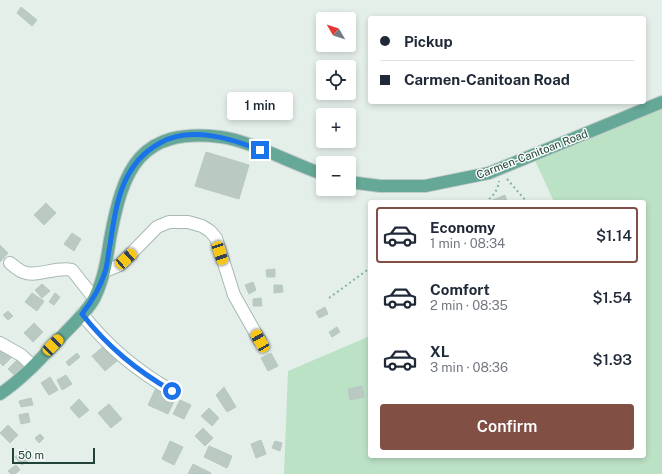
<!DOCTYPE html>
<meta charset="utf-8">
<style>
:root{--surface:#fff;--page:#f2f2f3;--text:#1f2937;--muted:#747a83;--line:#e0e1e3;--accent:#824f45}
body{margin:0;font-family:"Public Sans",sans-serif;background:var(--page);color:var(--text);height:100vh;display:flex;flex-direction:column;font-size:15px;white-space:nowrap}
*{box-sizing:border-box;margin:0}
p{font-size:13px;color:var(--muted)}
.icon{flex:none;width:22px;height:22px;fill:none;stroke:currentColor;stroke-width:2;stroke-linecap:round;stroke-linejoin:round}
.map{position:relative;flex:1;overflow:hidden}
.side{position:absolute;left:368px;top:200px;width:278px;height:258px;display:flex;flex-direction:column;background:var(--surface);border-radius:4px;box-shadow:0 2px 6px #0003}
.side>*{flex:none}
.hud{position:absolute;left:368px;top:16px;width:278px;height:88px;border-radius:4px;box-shadow:0 2px 6px #0003;display:grid;align-content:center;height:88px;padding:0 12px;background:var(--surface)}
.needle{width:26px;rotate:309deg}
.controls{position:absolute;left:316px;top:12px;display:grid;gap:8px}
.controls a{display:grid;place-items:center;width:40px;height:40px;border-radius:4px;background:var(--surface);box-shadow:0 2px 6px #0003;font-size:20px}
.scale{position:absolute;left:12px;bottom:10px;width:83px;box-sizing:border-box;padding-left:4px;border:2px solid #22433a;border-top:0;font-size:11px;line-height:14px;white-space:nowrap;color:#22433a;-webkit-text-stroke:3px #f6fbf8;paint-order:stroke}
.end{position:absolute;width:18px;height:18px;margin:-9px;border:5px solid #1a73e8;background:#fff;box-shadow:0 0 0 2px #fff}
.from{border-radius:50%}
.bubble{position:absolute;height:28px;border-radius:4px;background:var(--surface);box-shadow:0 2px 6px #0003;font-size:13px;font-weight:600;line-height:28px;text-align:center}
.car{position:absolute;width:12px;height:24px;margin:-12px -6px;border-radius:5px;box-shadow:0 0 3px 1px #0007;background:linear-gradient(#f5c518 24%,#345 0 40%,#f5c518 0 76%,#345 0 86%,#f5c518 0)}
.hud b{display:flex;align-items:center;gap:14px;height:38px;font-size:15px}
.hud b+b{border-top:1px solid var(--line)}
.hud i{width:10px;height:10px;background:var(--text)}
ul{padding:7px 0 0;list-style:none}
li{display:flex;align-items:center;gap:12px;height:56px;margin:0 8px 6px;padding:0 4px;border:2px solid transparent;border-radius:4px}
li div{flex:1}
li b{display:block;font-size:15px}
li em{font-style:normal;font-weight:600}
li.on{border-color:var(--accent)}
li>.icon{width:36px;height:36px;stroke-width:1.5}
.action{display:flex;gap:8px;margin-top:auto;padding:8px 12px}
.action a{flex:1;height:46px;border-radius:4px;background:var(--accent);color:#fff;font-size:16px;font-weight:600;line-height:46px;text-align:center}
.map>svg:first-child{display:block}
.green{fill:#bce2c6}
.building{fill:#bacac3;stroke:#b6c9c2}
.lines{fill:none;stroke-linecap:round;stroke-linejoin:round}
.minor-casing{stroke:#a7b8b2;stroke-width:14}
.major-casing{stroke:#c1cac8;stroke-width:14}
.path{stroke:#83b5a5;stroke-width:2;stroke-dasharray:2 3;stroke-linecap:butt}
.minor{stroke:#fff;stroke-width:12}
.major{stroke:#66a897;stroke-width:12}
.route{stroke:#1a73e8;stroke-width:5}
.labels{text-anchor:middle;dominant-baseline:central;stroke-width:3;stroke-linejoin:round;paint-order:stroke}
.street-label{font-size:11px;fill:#22433a;stroke:#f6fbf8}
</style>
<div class="map">
<svg width="662" height="474" viewBox="0 0 662 474">
<rect width="100%" height="100%" fill="#e5efea"/>
<path class="green" d="M662 102V474H284L288 371 370 336V456H644V202H554L533 156Z"/>
<path class="building" d="M21 7 37 20 32 26 17 13Z
M206 152 249 165 239 199 195 186Z
M505 195 507 202H490V201Z
M46 203 56 213 44 225 34 215Z
M72 233 81 239 74 251 64 244Z
M0 245 8 253 0 262Z
M275 269V277H267L266 270Z
M253 282 256 290 249 294 245 285Z
M42 284 50 291 42 298 35 290Z
M274 285H282L283 292 274 293Z
M32 293 44 301 37 311 25 302Z
M55 293 60 297 54 305 49 302Z
M261 298 262 306H253V299Z
M325 307 328 314 319 318 316 312Z
M8 311 13 316 8 320 3 315Z
M34 323 43 332 33 342 24 333Z
M337 327 340 332 332 337 329 332Z
M105 345 118 360 105 371 92 356Z
M4 347 13 356 3 366 0 363V351Z
M77 353 80 357 69 366 66 362Z
M271 353 278 366 268 371 261 358Z
M18 359 27 368 17 378 8 369Z
M66 375 72 384 62 390 57 380Z
M50 377 58 390 49 395 41 383Z
M362 386 364 397 350 400 348 389Z
M224 387 236 407 227 412 216 395Z
M156 388 176 397 168 414 148 405Z
M31 398 33 405 21 407 19 401Z
M79 399 89 410 79 418 70 408Z
M180 400 191 405 184 419 173 414Z
M109 404 122 419 111 428 98 413Z
M209 408 219 418 212 426 201 416Z
M28 413 30 422 21 424 19 415Z
M8 425 18 435 10 443 0 433Z
M203 428 213 438 205 446 195 436Z
M40 434 44 438 39 443 35 438Z
M261 440 266 454 256 458 251 444Z
M170 441 183 447 174 465 162 459Z
M275 441 282 443 280 451 272 448Z
M209 446 232 456 227 468 204 457Z
M26 449 33 457 22 465 15 457Z
M193 464 211 473V474H188Z
M16 465 20 470 15 474H11L8 471Z"/>
<g class="lines">
<defs>
<path id="minor" d="M10 263C14 266 18 270 23 272 37 278 56 266 72 270L94 298
M105 271 120 265 157 227 169 222H188L202 226 210 231 216 238 234 295 260 341
M82 314C108 347 136 370 172 391
M0 343 21 355 33 366"/>
<path id="major" d="M349 182 380 186H425L489 173 662 102
M0 394C24 378 44 355 64 334 74 323 88 311 95 297 104 278 107 259 110 239 123 169 139 127 221 137 251 141 292 164 323 174"/>
</defs>
<use href="#minor" class="minor-casing"/>
<use href="#major" class="major-casing"/>
<path class="path" d="M507 179 527 202
M485 202C493 197 498 190 499 181
M329 298 370 268"/>
<use href="#minor" class="minor"/>
<use href="#major" class="major"/>
</g>
<g class="lines">
<path class="route" d="M172 391C136 370 108 347 82 314 92 301 100 288 105 272 108 263 108 253 110 245 116 205 121 164 160 143 190 126 230 138 260 150"/>
</g>
<g class="labels">
<g class="street-label">
<text transform="translate(532 154) rotate(-21)">Carmen-Canitoan Road</text>
</g>
</g>
</svg>
<div class="controls">
<a><svg class="needle" viewBox="-14 -14 28 28"><path d="M0-13l5 13h-10z" fill="#e53935"/><path d="M0 13l5-13h-10z" fill="#747a83"/></svg></a>
<a><svg class="icon" aria-label="locate" viewBox="0 0 24 24"><circle cx="12" cy="12" r="6"/><path d="M12 2v4M12 18v4M2 12h4M18 12h4"/></svg></a>
<a>+</a>
<a>−</a>
</div>
<div class="scale">50 m</div>
<i class="end from" style="left:172px;top:391px"></i>
<i class="end" style="left:260px;top:150px"></i>
<div class="bubble" style="left:227px;top:92px;width:66px">1 min</div>
<i class="car" style="left:220px;top:253px;rotate:162deg"></i>
<i class="car" style="left:126px;top:259px;rotate:48deg"></i>
<i class="car" style="left:260px;top:341px;rotate:330deg"></i>
<i class="car" style="left:53px;top:345px;rotate:44deg"></i>
<div class="hud">
<b><i class="from"></i>Pickup</b>
<b><i></i>Carmen-Canitoan Road</b>
</div>
<section class="side">
<ul>
<li class="on"><svg class="icon" aria-label="car" viewBox="0 0 24 24"><path d="M5 17H2v-5l4-1 3-4h7l3 4 3 1v5h-3M9 17h6M6 11h13"/><circle cx="7" cy="17" r="2"/><circle cx="17" cy="17" r="2"/></svg><div><b>Economy</b><p>1 min · 08:34</p></div><em>$1.14</em></li>
<li><svg class="icon" aria-label="car" viewBox="0 0 24 24"><path d="M5 17H2v-5l4-1 3-4h7l3 4 3 1v5h-3M9 17h6M6 11h13"/><circle cx="7" cy="17" r="2"/><circle cx="17" cy="17" r="2"/></svg><div><b>Comfort</b><p>2 min · 08:35</p></div><em>$1.54</em></li>
<li><svg class="icon" aria-label="car" viewBox="0 0 24 24"><path d="M5 17H2v-5l4-1 3-4h7l3 4 3 1v5h-3M9 17h6M6 11h13"/><circle cx="7" cy="17" r="2"/><circle cx="17" cy="17" r="2"/></svg><div><b>XL</b><p>3 min · 08:36</p></div><em>$1.93</em></li>
</ul>
<div class="action"><a>Confirm</a></div>
</section>
</div>
